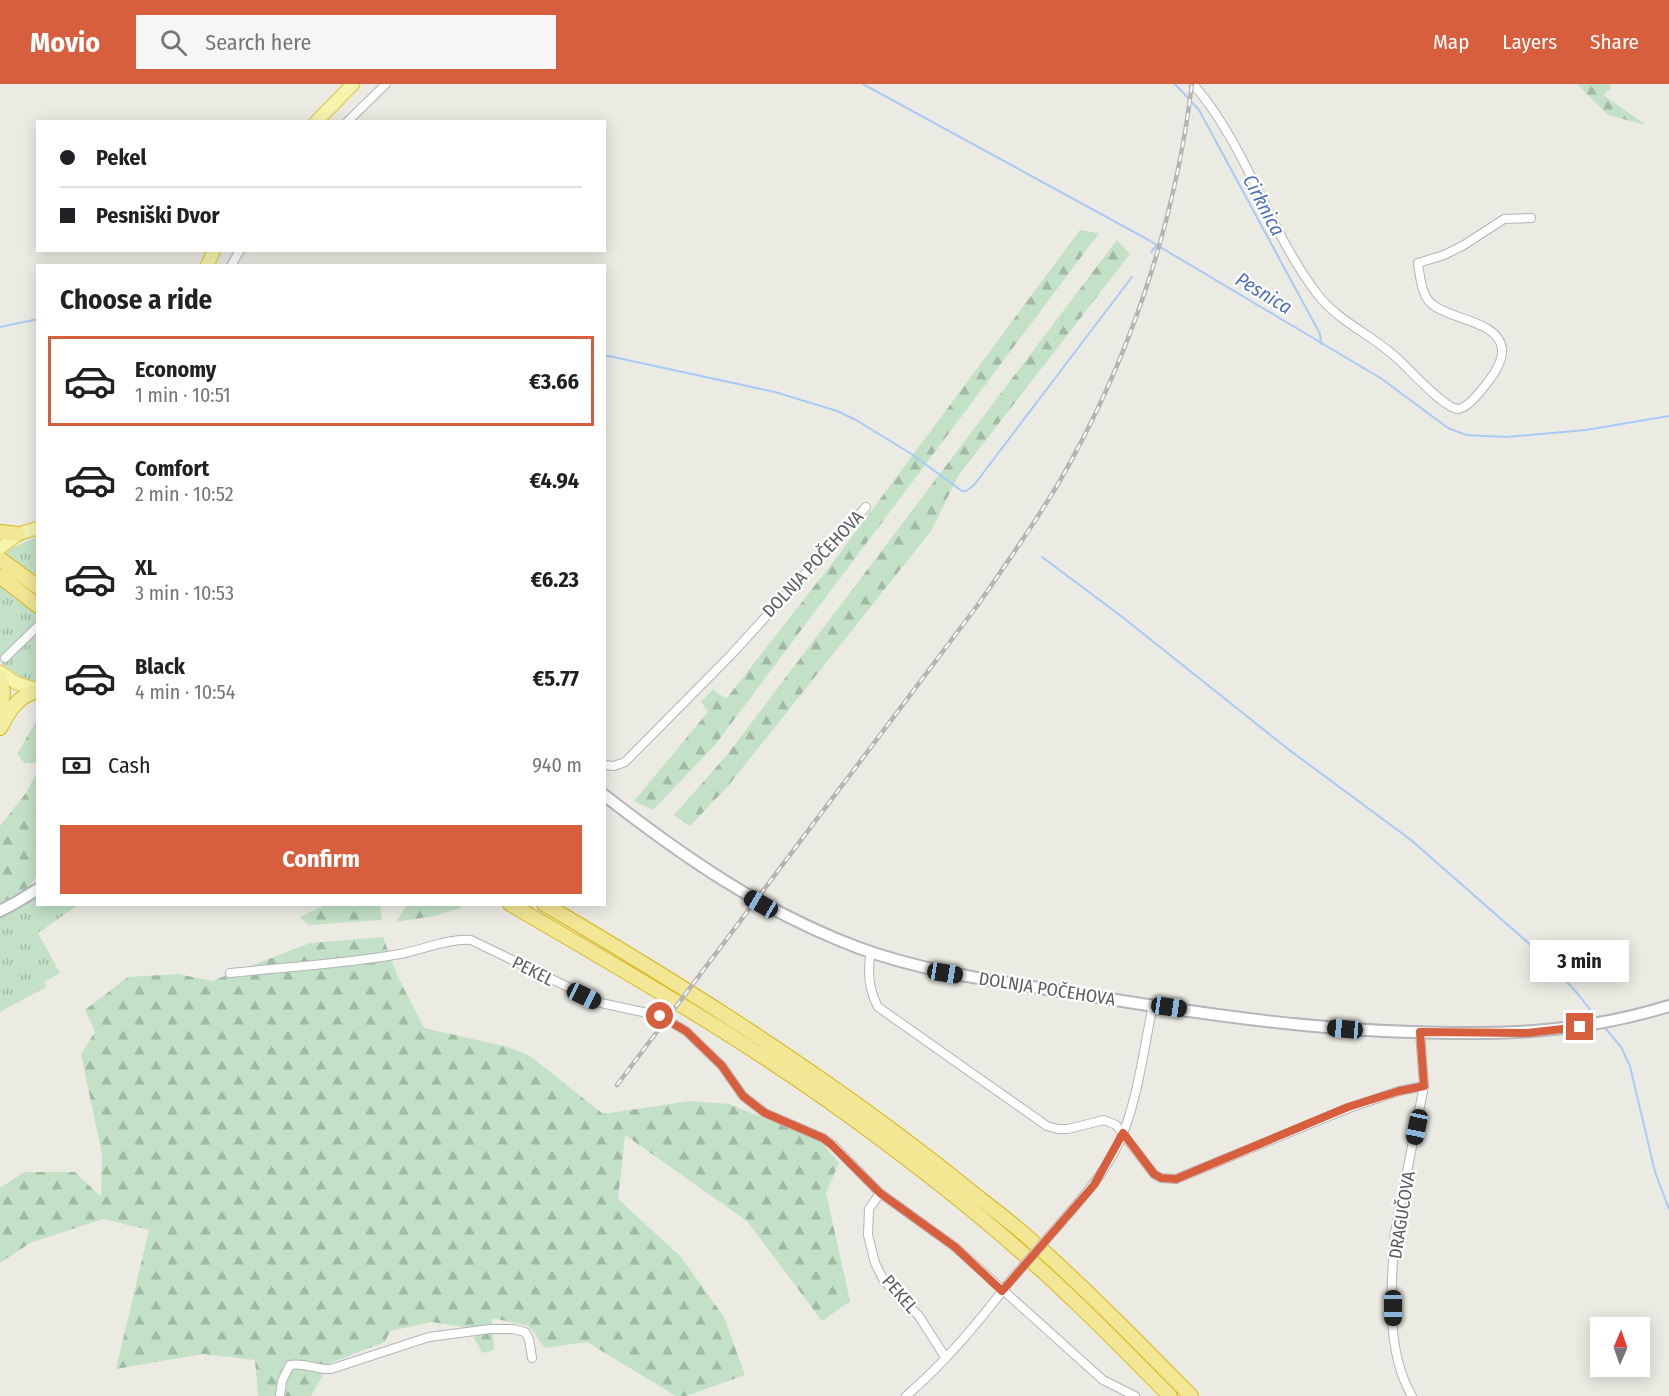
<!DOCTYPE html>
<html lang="en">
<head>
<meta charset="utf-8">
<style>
  body { margin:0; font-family:"Fira Sans Condensed",sans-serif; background:#f6f6f6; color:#202124; height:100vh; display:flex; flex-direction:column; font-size:22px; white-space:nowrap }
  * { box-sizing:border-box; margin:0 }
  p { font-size:20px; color:#757577 }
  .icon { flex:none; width:33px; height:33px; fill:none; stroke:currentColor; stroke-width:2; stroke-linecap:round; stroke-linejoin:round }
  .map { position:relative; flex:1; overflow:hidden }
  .drawer { position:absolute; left:36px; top:180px; width:570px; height:642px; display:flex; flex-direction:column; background:#fff; border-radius:0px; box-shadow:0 3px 15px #0003 }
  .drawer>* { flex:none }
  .top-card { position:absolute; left:36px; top:36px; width:570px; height:132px; border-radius:0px; box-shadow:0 3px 15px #0003; display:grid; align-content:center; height:132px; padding:0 24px; background:#fff }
  .needle { width:39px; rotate:2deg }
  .buttons { position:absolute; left:1590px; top:1233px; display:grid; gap:12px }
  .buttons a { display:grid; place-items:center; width:60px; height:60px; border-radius:0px; background:#fff; box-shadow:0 3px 15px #0003; font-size:30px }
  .end { position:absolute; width:27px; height:27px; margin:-14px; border:8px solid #d75f3e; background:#fff; box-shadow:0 0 0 3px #fff }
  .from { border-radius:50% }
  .bubble { position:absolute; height:42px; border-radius:0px; background:#fff; box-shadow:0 3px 15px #0003; font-size:20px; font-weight:700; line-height:42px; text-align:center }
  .car { position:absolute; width:18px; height:36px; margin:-18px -9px; border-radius:8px; box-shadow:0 0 4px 2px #0007; background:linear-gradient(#222 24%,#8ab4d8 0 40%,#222 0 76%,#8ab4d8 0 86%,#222 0) }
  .top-card b { display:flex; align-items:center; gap:21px; height:57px; font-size:22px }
  .top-card b+b { border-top:2px solid #e0e0e0 }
  .top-card i { width:15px; height:15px; background:#202124 }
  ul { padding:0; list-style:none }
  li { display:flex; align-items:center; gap:18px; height:90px; margin:0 12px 9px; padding:0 12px; border:3px solid transparent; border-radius:0px }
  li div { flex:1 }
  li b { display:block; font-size:22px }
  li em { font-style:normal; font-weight:700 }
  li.current { border-color:#d75f3e }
  li>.icon { width:54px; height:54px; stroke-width:1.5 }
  h2 { padding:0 24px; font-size:27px; line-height:72px }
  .pay { display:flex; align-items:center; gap:15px; height:66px; padding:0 24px; font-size:22px }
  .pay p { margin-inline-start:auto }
  .cta { display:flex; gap:12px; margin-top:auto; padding:12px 24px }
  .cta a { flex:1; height:69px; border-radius:0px; background:#d75f3e; color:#fff; font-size:24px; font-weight:700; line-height:69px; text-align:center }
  header { display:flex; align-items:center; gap:36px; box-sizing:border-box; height:84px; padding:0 30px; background:#d75f3e; color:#fff }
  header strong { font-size:28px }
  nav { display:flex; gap:33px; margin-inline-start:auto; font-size:21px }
  .search { width:420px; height:54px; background:#f6f6f6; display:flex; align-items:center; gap:15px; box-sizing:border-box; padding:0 21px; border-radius:0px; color:#757577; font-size:22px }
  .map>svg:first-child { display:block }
  .grass { fill:url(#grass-tufts) }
  .forest { fill:url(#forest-firs) }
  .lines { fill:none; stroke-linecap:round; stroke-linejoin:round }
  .stream { stroke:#a9caf6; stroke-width:2 }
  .minor-casing { stroke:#b3b4b9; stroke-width:10 }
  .secondary-casing { stroke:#b4b6bc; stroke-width:14 }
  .primary-casing { stroke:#e2d166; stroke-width:15 }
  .trunk-casing { stroke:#d8b617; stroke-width:16 }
  .motorway-casing { stroke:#d8b617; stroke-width:16 }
  .minor { stroke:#fff; stroke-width:8 }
  .secondary { stroke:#fff; stroke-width:10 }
  .primary { stroke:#f6f5ae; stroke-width:12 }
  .trunk { stroke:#f4eea1; stroke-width:14 }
  .motorway { stroke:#f2e794; stroke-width:14 }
  .rail-casing { stroke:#b3b4b4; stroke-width:4.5 }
  .rail { stroke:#fff; stroke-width:2; stroke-dasharray:7; stroke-linecap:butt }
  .minor-bridge-casing { stroke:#b3b4b9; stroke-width:10; stroke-linecap:butt }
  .minor-bridge { stroke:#fff; stroke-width:8 }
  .route { stroke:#d75f3e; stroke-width:8 }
  .labels { text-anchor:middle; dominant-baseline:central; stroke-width:4.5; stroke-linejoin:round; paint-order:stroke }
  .street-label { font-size:18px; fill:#5b5d62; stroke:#fff }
  .water-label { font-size:20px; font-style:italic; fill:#4f73b6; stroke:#fff }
</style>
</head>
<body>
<header>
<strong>Movio</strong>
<div class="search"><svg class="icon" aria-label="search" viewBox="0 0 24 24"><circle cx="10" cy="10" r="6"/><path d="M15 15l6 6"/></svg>Search here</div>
<nav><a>Map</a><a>Layers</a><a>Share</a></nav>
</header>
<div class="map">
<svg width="1669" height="1312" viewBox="0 0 1669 1312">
  <defs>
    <pattern id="grass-tufts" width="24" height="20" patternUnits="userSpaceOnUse" patternTransform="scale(1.5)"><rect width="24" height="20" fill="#c2e1c6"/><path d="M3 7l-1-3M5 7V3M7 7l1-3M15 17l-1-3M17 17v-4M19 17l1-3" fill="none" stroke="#a1baa4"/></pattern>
    <pattern id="forest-firs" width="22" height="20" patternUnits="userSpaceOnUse" patternTransform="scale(1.5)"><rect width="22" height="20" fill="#c2e1c6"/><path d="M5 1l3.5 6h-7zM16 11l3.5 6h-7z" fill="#a1baa4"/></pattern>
  </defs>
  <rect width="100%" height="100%" fill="#ecebe3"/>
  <!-- grass -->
  <g class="grass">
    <polygon points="37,453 37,539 0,574 0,475 12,464"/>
    <polygon points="37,545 37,599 18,591 2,580"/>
    <polygon points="37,811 38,820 78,821 38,849 60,889 44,898 46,903 0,928 0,833 12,828"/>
  </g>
  <!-- forest -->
  <g class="forest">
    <polygon points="1577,0 1609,0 1612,4 1603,11 1646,41 1608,31"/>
    <polygon points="1080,146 1099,149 715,661 653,726 634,717 708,628 701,618 713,605 726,615 834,477"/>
    <polygon points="1117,156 1130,170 958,392 931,447 728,702 690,742 674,731 727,671"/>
    <polygon points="37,639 37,679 25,679 17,670 34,641"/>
    <polygon points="37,688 37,792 28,804 0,819 0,742 26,709"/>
    <polygon points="380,820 382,836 308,841 300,833 325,821"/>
    <polygon points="407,821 458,821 461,824 434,832 396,838"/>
    <polygon points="383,853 397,891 424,944 508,963 530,972 603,1030 690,1017 729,1020 820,1057 839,1079 826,1109 850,1217 822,1237 747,1137 625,1051 618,1115 681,1173 724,1233 745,1291 686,1312 676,1312 587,1258 545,1264 529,1242 492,1234 494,1266 482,1269 469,1244 432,1238 390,1247 385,1258 330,1279 311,1312 258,1312 255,1276 203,1270 116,1285 149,1146 103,1135 30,1159 0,1179 0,1104 24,1088 75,1088 101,1113 102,1070 81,970 95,948 85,926 128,893 178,890 212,897 310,859"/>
  </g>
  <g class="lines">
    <!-- stream -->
    <g class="stream">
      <polyline points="863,0 1145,154 1382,295 1448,344 1466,351 1506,353 1586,346 1669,332"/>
      <polyline points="1175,0 1199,26 1320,250 1321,260"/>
      <polyline points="1151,168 1157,161"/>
      <polyline points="0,243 38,235"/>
      <polyline points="604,271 775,308 837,327 856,336 910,369 962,407 966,407 974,401 1132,193"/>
      <polyline points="1042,473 1121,532 1288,665 1411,756 1541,870 1577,909 1596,933"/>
      <polyline points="1606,945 1621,963 1630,982 1655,1088 1669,1125"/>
    </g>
    <defs>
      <g id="minor">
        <path d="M1193,0C1247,62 1268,146 1318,211C1339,238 1374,252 1399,276C1409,285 1445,325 1458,325C1466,324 1474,315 1479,309C1489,297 1503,281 1502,265C1499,237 1452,236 1433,221C1421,212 1420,192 1418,179L1444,171L1464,161L1504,135L1531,134"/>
        <polyline points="347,38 386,0"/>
        <polyline points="231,182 240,166"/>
        <polyline points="5,574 38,542"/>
        <polyline points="604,681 614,682 625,678 730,572 866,423"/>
        <path d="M871,868C867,887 869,906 878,923L1047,1042L1058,1045H1068L1104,1036L1116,1041L1154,1090L1161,1094L1176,1095L1349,1024L1399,1007L1424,1002"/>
        <path d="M230,889C286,883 344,880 400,870C422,866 449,854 471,856L601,919L661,932L686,947L722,982L743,1012L765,1029L823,1054L833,1061L880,1109L955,1163L1103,1296L1135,1312"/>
        <polyline points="880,1109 869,1125 868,1151 875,1179 884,1197 919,1232 945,1273"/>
        <path d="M1058,1142C1083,1113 1110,1084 1124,1047C1139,1007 1144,963 1153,921"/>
        <path d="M280,1312L282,1297L290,1281C304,1278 316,1286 331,1285L429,1253L490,1245H513L525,1248L529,1255L532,1274"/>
        <path d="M906,1312C945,1279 979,1238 1010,1197"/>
        <path d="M1412,1312C1385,1267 1391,1199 1395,1148L1424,1002L1420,948"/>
      </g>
      <g id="secondary">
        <path d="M604,711C685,774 763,828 859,864C933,891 1012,899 1090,912C1197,929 1305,945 1413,948C1503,951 1582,949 1669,922"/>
        <polyline points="0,827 17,818 38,805"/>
      </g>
      <g id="primary">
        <polyline points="316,38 353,0"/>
        <polyline points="207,182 214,166"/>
        <polyline points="0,464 18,450 38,444"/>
        <polyline points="0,588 16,599 38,606"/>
      </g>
      <g id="trunk">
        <polyline points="0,593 3,609 0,623"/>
        <path d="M0,644C9,627 17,612 38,607"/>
      </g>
      <g id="motorway">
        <polyline points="0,448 18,450"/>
        <polyline points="0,475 38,503"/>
        <polyline points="0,492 38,522"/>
        <path d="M510,820C637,894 765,967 882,1056C929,1091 976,1128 1020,1167C1073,1213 1121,1263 1170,1312"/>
        <path d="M544,820C687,904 828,993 958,1097C982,1117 1009,1136 1032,1157C1087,1206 1139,1259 1191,1312"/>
      </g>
    </defs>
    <!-- minor casing -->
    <use href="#minor" class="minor-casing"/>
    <!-- secondary casing -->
    <use href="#secondary" class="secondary-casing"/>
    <!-- primary casing -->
    <use href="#primary" class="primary-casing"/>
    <!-- trunk casing -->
    <use href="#trunk" class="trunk-casing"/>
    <!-- motorway casing -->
    <use href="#motorway" class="motorway-casing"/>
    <!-- minor -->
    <use href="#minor" class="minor"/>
    <!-- secondary -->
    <use href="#secondary" class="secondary"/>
    <!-- primary -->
    <use href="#primary" class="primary"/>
    <!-- trunk -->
    <use href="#trunk" class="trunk"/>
    <!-- motorway -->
    <use href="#motorway" class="motorway"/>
    <defs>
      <path id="rail" d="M617,1001L977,522C1005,482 1033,442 1058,400C1129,278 1175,140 1192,0"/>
    </defs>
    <!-- rail casing -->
    <use href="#rail" class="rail-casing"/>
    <!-- rail -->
    <use href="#rail" class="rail"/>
    <defs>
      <polyline id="minor-bridge" points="1010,1197 1058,1142"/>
    </defs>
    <!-- minor-bridge casing -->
    <use href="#minor-bridge" class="minor-bridge-casing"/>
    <!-- minor-bridge -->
    <use href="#minor-bridge" class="minor-bridge"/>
  </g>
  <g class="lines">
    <!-- route -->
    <polyline class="route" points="660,932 686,947 722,982 743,1012 765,1029 823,1054 832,1061 880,1109 955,1163 1002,1207 1094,1101 1123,1049 1154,1090 1161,1094 1176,1095 1348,1023 1399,1007 1424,1002 1420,948 1527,949 1580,943"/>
  </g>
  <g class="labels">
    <!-- street labels -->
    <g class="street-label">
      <text transform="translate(813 480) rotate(-47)">DOLNJA POČEHOVA</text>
      <text transform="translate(533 887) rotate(27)">PEKEL</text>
      <text transform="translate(1047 905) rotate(9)">DOLNJA POČEHOVA</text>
      <text transform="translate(1402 1131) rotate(-81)">DRAGUČOVA</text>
      <text transform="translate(900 1210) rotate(49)">PEKEL</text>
    </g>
    <!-- water labels -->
    <g class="water-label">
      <text transform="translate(1264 121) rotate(62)">Cirknica</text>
      <text transform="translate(1264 209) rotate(31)">Pesnica</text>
    </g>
  </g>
</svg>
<div class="buttons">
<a><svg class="needle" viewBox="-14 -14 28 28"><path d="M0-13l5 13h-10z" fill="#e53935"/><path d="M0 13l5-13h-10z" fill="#757577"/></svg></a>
</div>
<i class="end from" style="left:660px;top:932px"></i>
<i class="end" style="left:1580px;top:943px"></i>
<div class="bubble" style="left:1530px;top:856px;width:99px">3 min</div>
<i class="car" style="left:761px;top:820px;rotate:300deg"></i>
<i class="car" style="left:945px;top:889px;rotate:99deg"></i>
<i class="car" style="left:584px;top:912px;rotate:116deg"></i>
<i class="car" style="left:1169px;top:923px;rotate:98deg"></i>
<i class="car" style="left:1345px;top:945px;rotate:275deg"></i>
<i class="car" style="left:1417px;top:1043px;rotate:192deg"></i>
<i class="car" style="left:1393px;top:1224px;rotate:180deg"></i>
<div class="top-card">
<b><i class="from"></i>Pekel</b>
<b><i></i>Pesniški Dvor</b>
</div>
<section class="drawer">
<h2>Choose a ride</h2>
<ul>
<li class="current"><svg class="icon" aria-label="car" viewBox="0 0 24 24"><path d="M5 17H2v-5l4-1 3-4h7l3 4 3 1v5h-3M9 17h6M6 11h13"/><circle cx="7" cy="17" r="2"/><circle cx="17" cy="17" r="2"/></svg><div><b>Economy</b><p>1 min · 10:51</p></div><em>€3.66</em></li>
<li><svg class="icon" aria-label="car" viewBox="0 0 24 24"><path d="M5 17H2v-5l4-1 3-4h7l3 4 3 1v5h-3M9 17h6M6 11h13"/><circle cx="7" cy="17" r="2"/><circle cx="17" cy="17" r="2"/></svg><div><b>Comfort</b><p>2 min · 10:52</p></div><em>€4.94</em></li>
<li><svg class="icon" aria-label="car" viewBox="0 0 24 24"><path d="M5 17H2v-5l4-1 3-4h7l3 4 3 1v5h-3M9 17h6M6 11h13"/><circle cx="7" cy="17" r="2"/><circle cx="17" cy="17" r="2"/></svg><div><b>XL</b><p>3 min · 10:53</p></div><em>€6.23</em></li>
<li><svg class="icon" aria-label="car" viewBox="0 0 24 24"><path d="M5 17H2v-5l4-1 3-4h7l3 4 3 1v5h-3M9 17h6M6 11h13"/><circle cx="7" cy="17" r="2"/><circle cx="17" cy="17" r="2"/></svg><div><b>Black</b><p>4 min · 10:54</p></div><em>€5.77</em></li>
</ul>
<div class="pay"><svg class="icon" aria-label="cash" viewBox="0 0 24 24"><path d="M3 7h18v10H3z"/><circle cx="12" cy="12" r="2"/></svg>Cash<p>940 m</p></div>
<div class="cta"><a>Confirm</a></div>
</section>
</div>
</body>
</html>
